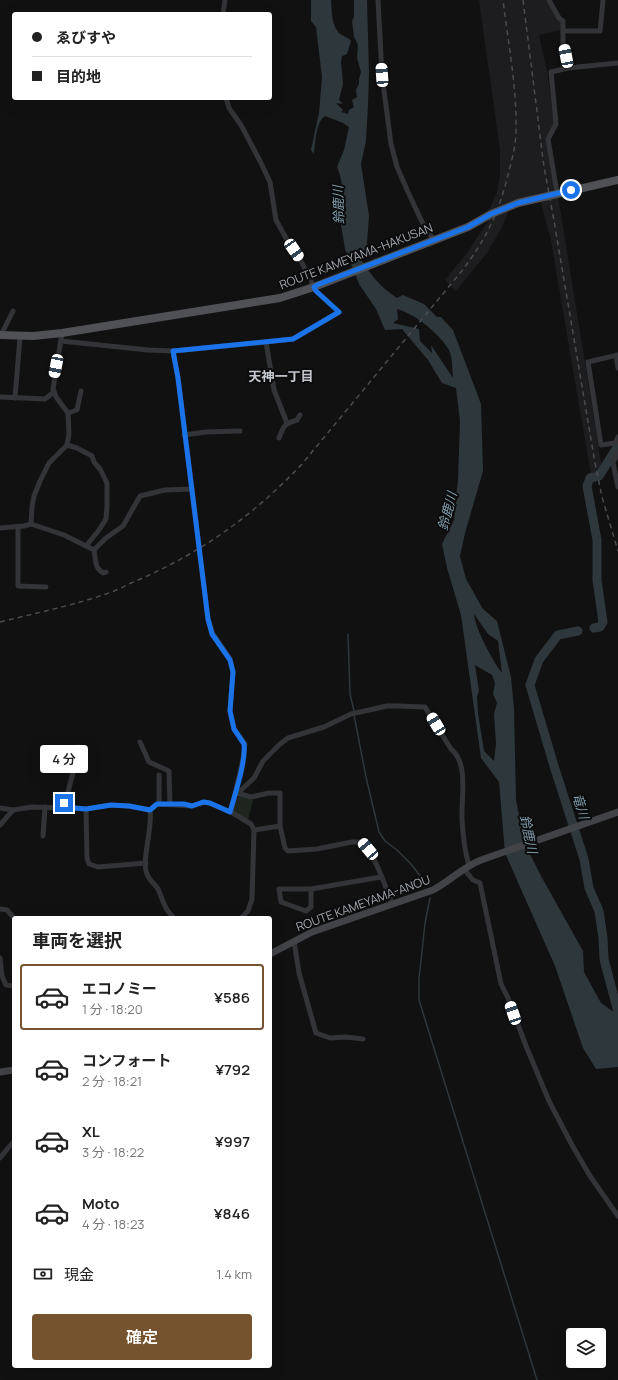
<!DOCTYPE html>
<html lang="ja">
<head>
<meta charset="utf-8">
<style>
  body { margin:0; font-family:Manrope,"Noto Sans JP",sans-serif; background:#f6f6f6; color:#222; height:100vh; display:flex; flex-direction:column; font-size:15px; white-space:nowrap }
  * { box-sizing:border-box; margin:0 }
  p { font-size:13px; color:#767676 }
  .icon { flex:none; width:22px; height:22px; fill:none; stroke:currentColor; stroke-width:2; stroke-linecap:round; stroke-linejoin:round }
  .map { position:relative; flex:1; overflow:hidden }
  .sheet { position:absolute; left:12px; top:916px; width:260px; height:452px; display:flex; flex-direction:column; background:#fff; border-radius:4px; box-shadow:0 4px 16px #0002 }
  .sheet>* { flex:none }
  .hud { position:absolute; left:12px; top:12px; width:260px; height:88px; border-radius:4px; box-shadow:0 4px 16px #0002; display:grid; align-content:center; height:88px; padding:0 20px; background:#fff }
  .controls { position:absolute; left:566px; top:1328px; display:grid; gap:8px }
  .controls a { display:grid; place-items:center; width:40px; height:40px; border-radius:4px; background:#fff; box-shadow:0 4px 16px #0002; font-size:20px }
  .end { position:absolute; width:18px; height:18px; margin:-9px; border:5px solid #1a73e8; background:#fff; box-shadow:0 0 0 2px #fff }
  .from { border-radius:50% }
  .bubble { position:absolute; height:28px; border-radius:4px; background:#fff; box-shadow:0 4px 16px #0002; font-size:13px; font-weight:600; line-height:28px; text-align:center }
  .car { position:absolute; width:12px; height:24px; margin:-12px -6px; border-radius:5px; box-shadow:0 0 3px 1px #0007; background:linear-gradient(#fff 24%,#345 0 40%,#fff 0 76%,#345 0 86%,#fff 0) }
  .hud b { display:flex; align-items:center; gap:14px; height:38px; font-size:15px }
  .hud b+b { border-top:1px solid #e0e0e0 }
  .hud i { width:10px; height:10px; background:#222 }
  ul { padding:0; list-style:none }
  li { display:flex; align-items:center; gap:12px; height:66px; margin:0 8px 6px; padding:0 12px; border:2px solid transparent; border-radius:4px }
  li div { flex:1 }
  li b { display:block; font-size:15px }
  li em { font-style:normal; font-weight:600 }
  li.on { border-color:#76532f }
  li>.icon { width:36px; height:36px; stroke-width:1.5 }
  h2 { padding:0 20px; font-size:18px; line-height:48px }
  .pay { display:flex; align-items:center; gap:10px; height:44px; padding:0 20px; font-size:15px }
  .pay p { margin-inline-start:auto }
  .primary-button { display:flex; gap:8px; margin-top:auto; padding:8px 20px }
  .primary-button a { flex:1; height:46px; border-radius:4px; background:#76532f; color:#fff; font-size:16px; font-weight:600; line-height:46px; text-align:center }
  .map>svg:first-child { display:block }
  .built { fill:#1d1d1f }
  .green { fill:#1e241e }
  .water { fill:#2e373b; fill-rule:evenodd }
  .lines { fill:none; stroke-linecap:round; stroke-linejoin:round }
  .stream { stroke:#2e373b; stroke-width:1.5 }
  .river { stroke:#2e373b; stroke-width:9 }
  .minor { stroke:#323437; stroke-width:5 }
  .secondary { stroke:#414347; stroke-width:7 }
  .primary { stroke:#4f5155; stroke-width:8 }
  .rail { stroke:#4a4c50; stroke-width:1.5; stroke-dasharray:5 4; stroke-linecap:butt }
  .route { stroke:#1a73e8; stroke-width:5 }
  .labels { text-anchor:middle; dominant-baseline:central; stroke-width:4; stroke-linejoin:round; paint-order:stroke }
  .street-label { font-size:12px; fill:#a4aab1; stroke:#0c0c0d }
  .water-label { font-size:13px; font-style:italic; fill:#7e9caa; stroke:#0c0c0d }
  .neighbourhood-label { font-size:13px; font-weight:bold; fill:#c4c8ce; stroke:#0c0c0d }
</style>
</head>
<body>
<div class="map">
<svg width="618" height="1380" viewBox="0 0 618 1380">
  <rect width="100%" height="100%" fill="#111112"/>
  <!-- built -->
  <g class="built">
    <polygon points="479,0 547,0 561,22 561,30 539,35 547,71 554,123 546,138 554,191 511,202 489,210 497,192 500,174 500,150"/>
    <polygon points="558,196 602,468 599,473 591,475 551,241 540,200"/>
    <polygon points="509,210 502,227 487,253 456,291 445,280 467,253 490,218"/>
  </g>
  <!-- green -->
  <polygon class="green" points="239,796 253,800 248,820 235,813 234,810 236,799"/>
  <!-- water -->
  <path class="water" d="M311,0H331C332,10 331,23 338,32C341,36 347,36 351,41L347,54L342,56L341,62L343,84L339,100L343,104L336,103L343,110L341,112L348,114L349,110L354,107L352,100L357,97L356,90L359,84V79L361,72L357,58L358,45L354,37L352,21L354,17V0H367L369,73L368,105L366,141L361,164L369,216L367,243L370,258L364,251L360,258C371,275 380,287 397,298L403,295L424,304L437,317H441L453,330L481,404L483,471L465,533L460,556L466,579L483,609L497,621L511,677L514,709L516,800L524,842L541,876L583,951L584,972L601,1003L618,1015V1067L596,1069L583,1048L555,966L505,853L499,782L481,758L461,615L447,568L442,544L454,520L458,479L460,421L456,388L442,383L428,360L402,329L385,330L376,309L359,284L345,249L338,207C345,196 342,178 337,167L344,150L349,127L343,123L325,116C316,121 315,144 314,154L311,150L319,113L322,77L316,27L311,21ZM397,309C415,314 439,333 449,350C453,358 452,369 453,378L431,345L432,353L420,341L419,329L393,323L398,319ZM474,614L488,634L498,641L502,673C493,661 475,629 474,614ZM475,665L492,675L495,683L493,694L497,703L494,714L496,744L494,761L484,751L478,713L477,697L479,691Z"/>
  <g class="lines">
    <!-- stream -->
    <g class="stream">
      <polyline points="348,634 350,694 354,711"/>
      <polyline points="354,715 366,777 379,832 385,841 397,850 411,864 427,885"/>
      <polyline points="430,898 425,923 419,979 419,1000 537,1380"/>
    </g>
    <!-- river -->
    <g class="river">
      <polyline points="599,476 618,446"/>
      <polyline points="594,628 600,627 603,622 597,580 597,540 587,486 590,478 595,477"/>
      <polyline points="578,631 558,635 539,660 530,685 554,766 584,859 589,888 599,911 603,938 604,959 618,1012"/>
    </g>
    <!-- minor -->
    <g class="minor">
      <polyline points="378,0 382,75 391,144 397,167 408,192 424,226 434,240"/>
      <polyline points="549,0 559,18 563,21 563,45 568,68"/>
      <polyline points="223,14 225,0"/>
      <polyline points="563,31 600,31 603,0"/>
      <polyline points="557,193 548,139 556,124 551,72 568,68 618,63"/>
      <polyline points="1,335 13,311"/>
      <polyline points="61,341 148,350 173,351 266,342 293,339 339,312 316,291 299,257 291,247 276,220 270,182 260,161 241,125 229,108 226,98"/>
      <polyline points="266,342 274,390 287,423"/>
      <polyline points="173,351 178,378 208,619 213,634 230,659 233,672 230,711 234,729 245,744 243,759 231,812"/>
      <polyline points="616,355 618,368"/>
      <polyline points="618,355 588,362 601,445 615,443 618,437"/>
      <polyline points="0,397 45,399 54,392"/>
      <polyline points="15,398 20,337"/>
      <polyline points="68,413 77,410 81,391"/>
      <polyline points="184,435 206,432 240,431"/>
      <path d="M279,438C284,425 284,424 297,420L300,415"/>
      <polyline points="67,445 77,448 92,456 94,462 100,469 107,483 107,506 106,519 99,530 86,546"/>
      <polyline points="618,452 613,463 618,487"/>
      <polyline points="31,524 32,507 34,496 40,481 49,463 67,445 69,434 68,413 56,397 53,389 62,333"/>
      <polyline points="18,527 18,586 46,587"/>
      <polyline points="0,528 24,526 31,524 64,535 94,550 106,538 123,526 140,496 165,490 192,489"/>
      <path d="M94,550C96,560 94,567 103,573L106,572"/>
      <polyline points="140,742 149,762 169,771 170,804"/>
      <polyline points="159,775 159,804"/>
      <polyline points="237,793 251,797 269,793 280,793 280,826"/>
      <path d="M238,793L254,778L263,761L280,744L288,738L324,727L351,714L387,706H397L425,707L451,749C469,763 461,799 462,819C463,835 464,850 469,865"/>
      <polyline points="64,807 75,765 78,747"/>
      <polyline points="0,808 13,810 32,807 86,809 111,805 129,806 150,810 157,804 192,806 206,802 231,812 251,824 254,830 252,899 248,911 241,918"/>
      <polyline points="86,809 87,858 89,864 98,867 146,863"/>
      <path d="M150,810C153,827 141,861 147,874C149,880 155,884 158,889C164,902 163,907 174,918"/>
      <polyline points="0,825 13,810"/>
      <path d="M254,830L280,826L285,848L288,851L317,849L352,842H362C377,859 384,883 392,904"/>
      <polyline points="43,836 45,807"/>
      <polyline points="464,869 473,880 480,883 501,984 508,998 526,1046 549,1101 572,1145 590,1176 618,1216"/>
      <polyline points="311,889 311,907 306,911 281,902 279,889 311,889 381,877"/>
      <polyline points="0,909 7,910 14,918"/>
      <polyline points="294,941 299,973 316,1033 330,1038 346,1037 363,1039"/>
      <polyline points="0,958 2,976 6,985 14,986"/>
      <polyline points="0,1158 14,1141"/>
    </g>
    <!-- secondary -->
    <g class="secondary">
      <path d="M270,954L312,932L433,890C450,881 463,867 481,860L618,812"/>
      <polyline points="0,1072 14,1070"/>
    </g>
    <!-- primary -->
    <polyline class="primary" points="0,335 33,336 62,333 280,298 314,287 468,227 491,214 518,203 618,180"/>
    <!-- rail -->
    <g class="rail">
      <polyline points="523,0 544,167 553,215 595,463 602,497 618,551"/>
      <path d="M0,622C36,613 71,606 106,594C115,591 123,587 131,583C198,555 252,517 302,464L461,272C486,239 498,215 508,175C512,160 516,145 516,130C517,88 508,42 503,0"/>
    </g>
  </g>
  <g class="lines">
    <!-- route -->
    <path class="route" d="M64,803V807L86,809L111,805L129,806L150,810L157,804H184L192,806L203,802L210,803L230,812C235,794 246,762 244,744L234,729L230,711L233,672L230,660L212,634L208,619L178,378L173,351L293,339L339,312L316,291L314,287L317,285L468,227L491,214L518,203L571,190"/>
  </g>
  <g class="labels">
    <!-- street labels -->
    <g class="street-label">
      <text transform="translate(356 256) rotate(-21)">ROUTE KAMEYAMA-HAKUSAN</text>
      <text transform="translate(363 903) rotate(-20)">ROUTE KAMEYAMA-ANOU</text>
    </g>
    <!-- water labels -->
    <g class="water-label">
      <text transform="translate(338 205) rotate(-92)">鈴鹿川</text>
      <text transform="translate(447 511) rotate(-75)">鈴鹿川</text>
      <text transform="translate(581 806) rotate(73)">竜川</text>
      <text transform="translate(529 834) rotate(78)">鈴鹿川</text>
    </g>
    <!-- neighbourhood labels -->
    <g class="neighbourhood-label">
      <text x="281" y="376">天神一丁目</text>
    </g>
  </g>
</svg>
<div class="controls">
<a><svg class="icon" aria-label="layers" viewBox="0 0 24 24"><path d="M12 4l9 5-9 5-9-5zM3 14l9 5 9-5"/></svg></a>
</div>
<i class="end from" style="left:571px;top:190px"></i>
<i class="end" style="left:64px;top:803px"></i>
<div class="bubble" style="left:40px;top:745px;width:48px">4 分</div>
<i class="car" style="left:566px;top:56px;rotate:349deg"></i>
<i class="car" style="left:382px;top:75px;rotate:356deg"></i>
<i class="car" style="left:294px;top:250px;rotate:146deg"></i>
<i class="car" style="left:56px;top:366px;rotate:191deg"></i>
<i class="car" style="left:436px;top:724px;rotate:329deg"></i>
<i class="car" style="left:368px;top:849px;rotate:320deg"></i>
<i class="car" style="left:513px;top:1013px;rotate:341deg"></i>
<div class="hud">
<b><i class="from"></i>ゑびすや</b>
<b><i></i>目的地</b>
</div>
<section class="sheet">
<h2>車両を選択</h2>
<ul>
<li class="on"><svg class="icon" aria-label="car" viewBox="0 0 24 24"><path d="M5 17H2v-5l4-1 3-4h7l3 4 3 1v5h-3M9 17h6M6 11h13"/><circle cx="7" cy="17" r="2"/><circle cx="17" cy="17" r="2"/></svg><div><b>エコノミー</b><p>1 分 · 18:20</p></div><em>¥586</em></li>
<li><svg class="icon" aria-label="car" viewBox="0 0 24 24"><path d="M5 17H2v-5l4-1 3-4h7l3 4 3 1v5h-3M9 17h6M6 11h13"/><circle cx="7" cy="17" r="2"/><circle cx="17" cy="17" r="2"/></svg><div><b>コンフォート</b><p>2 分 · 18:21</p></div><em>¥792</em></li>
<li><svg class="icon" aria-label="car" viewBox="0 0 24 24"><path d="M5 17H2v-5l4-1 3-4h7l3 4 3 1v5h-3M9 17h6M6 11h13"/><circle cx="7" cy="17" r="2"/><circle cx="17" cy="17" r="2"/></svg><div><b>XL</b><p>3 分 · 18:22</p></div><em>¥997</em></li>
<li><svg class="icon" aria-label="car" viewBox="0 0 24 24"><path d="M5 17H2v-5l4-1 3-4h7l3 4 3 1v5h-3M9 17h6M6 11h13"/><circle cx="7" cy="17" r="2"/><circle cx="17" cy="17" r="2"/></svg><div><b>Moto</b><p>4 分 · 18:23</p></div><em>¥846</em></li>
</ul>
<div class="pay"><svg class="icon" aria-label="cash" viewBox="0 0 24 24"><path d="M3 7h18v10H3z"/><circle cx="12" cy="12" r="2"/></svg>現金<p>1.4 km</p></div>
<div class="primary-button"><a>確定</a></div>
</section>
</div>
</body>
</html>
